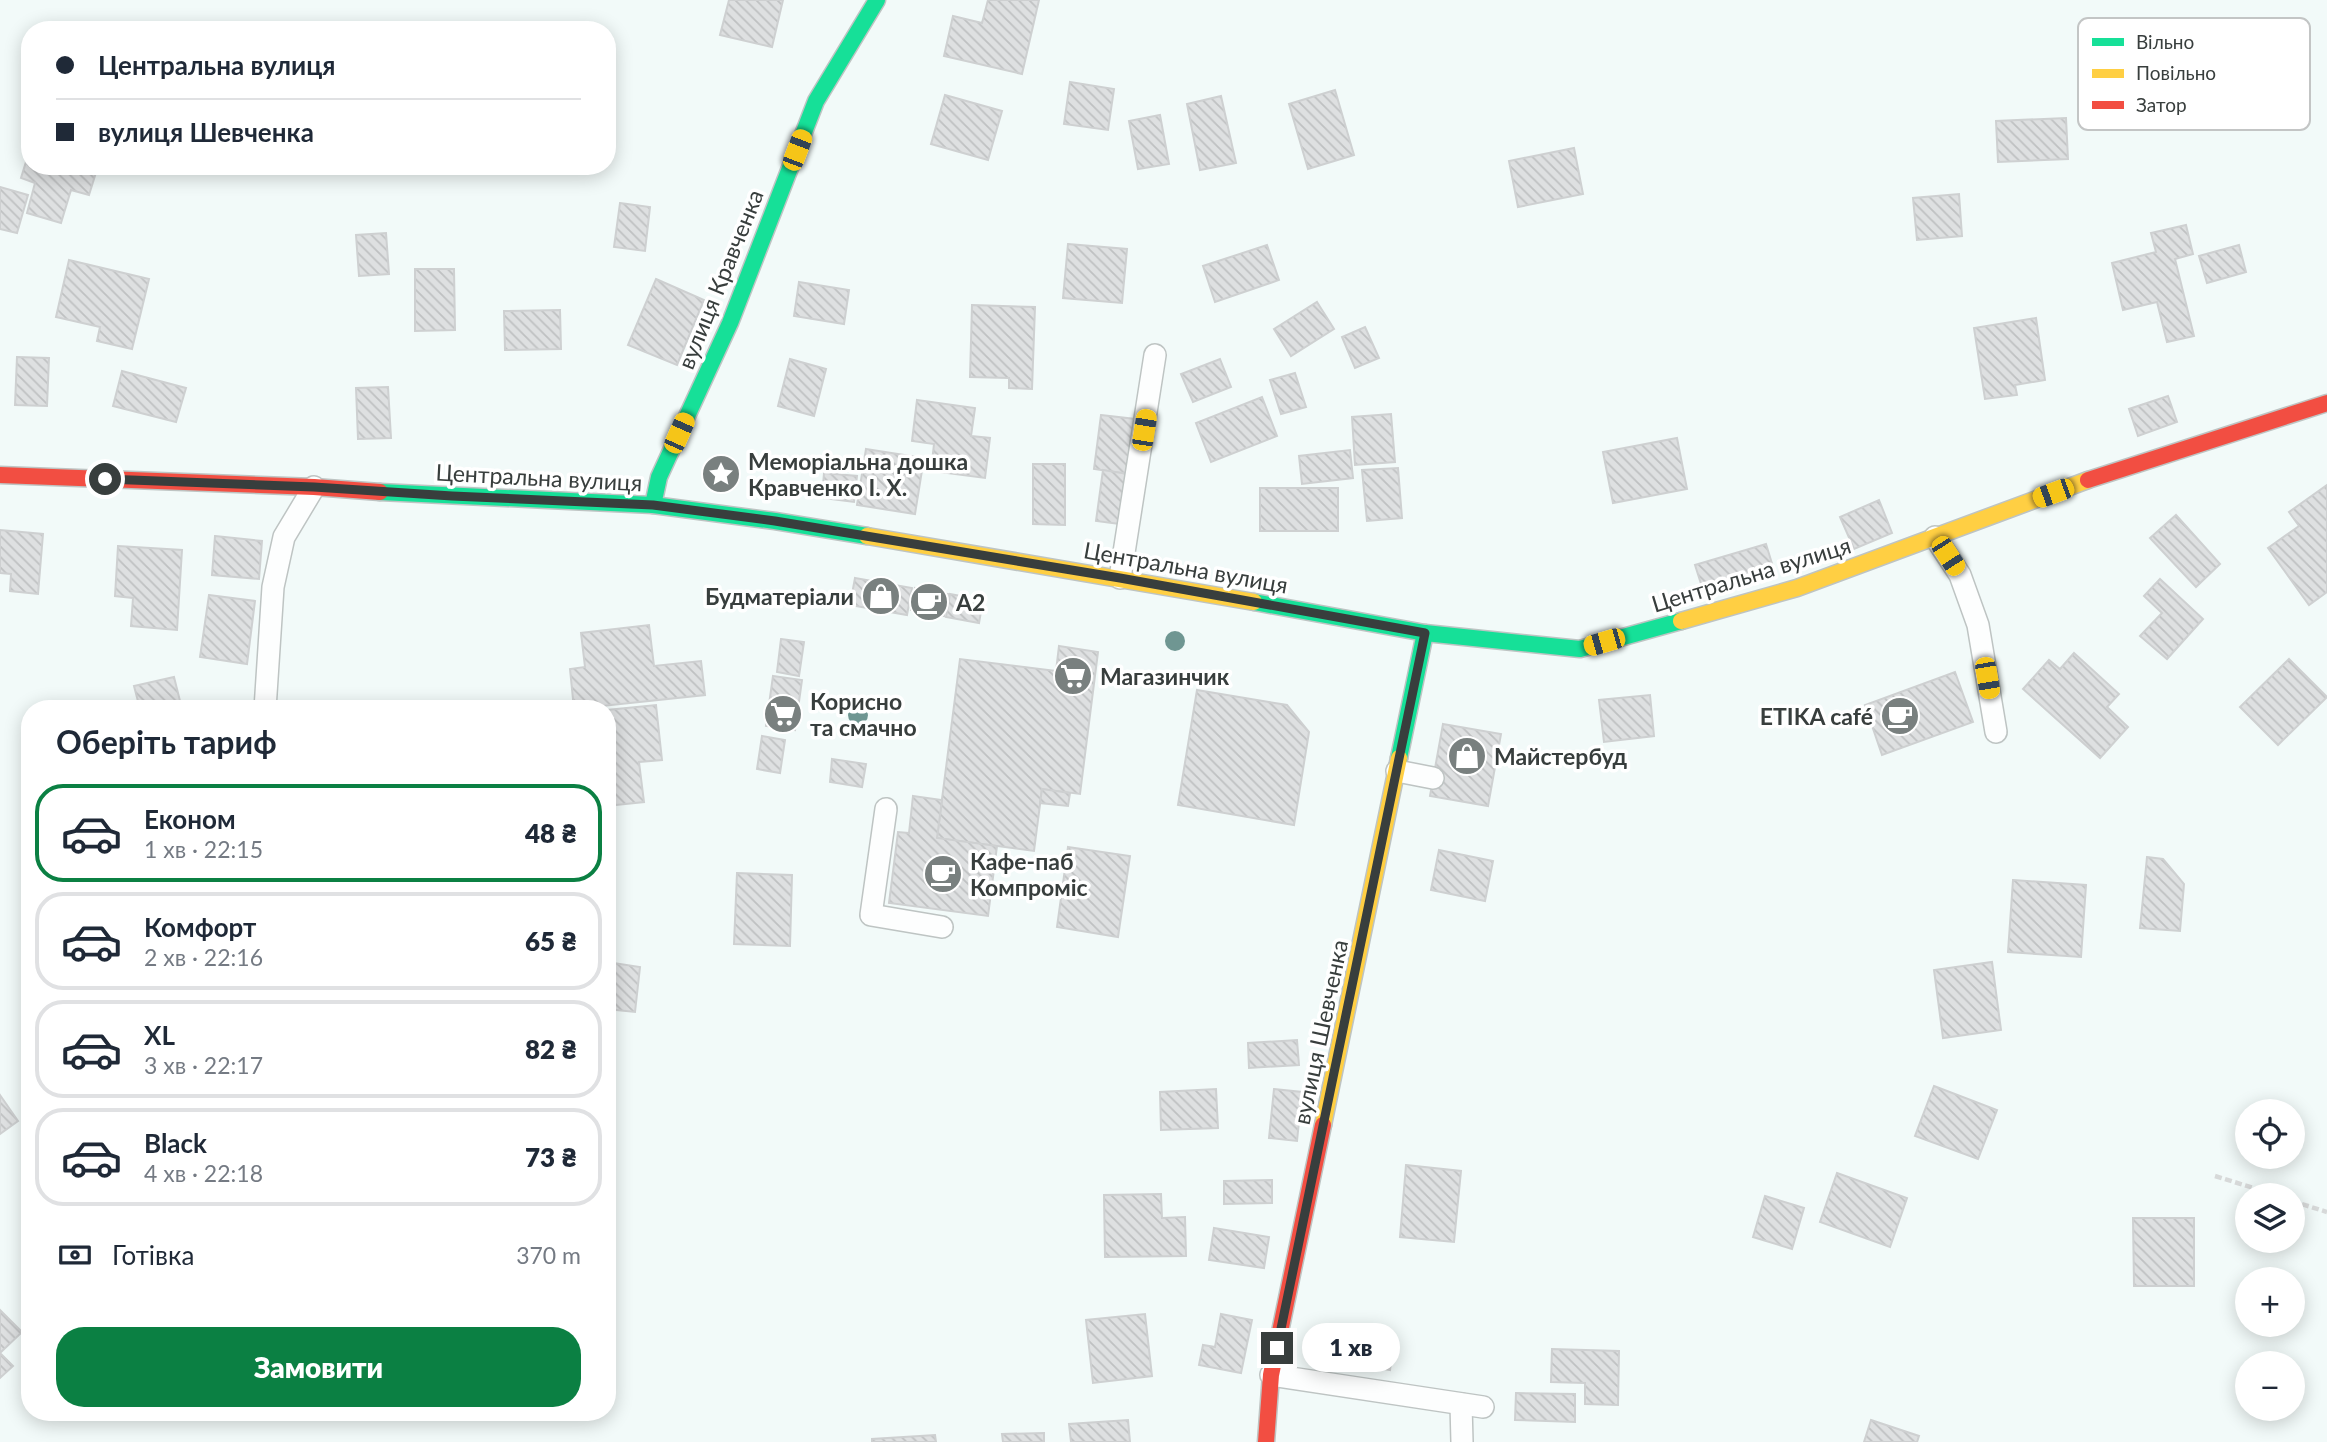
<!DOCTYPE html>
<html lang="uk">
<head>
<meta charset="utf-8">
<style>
  body { margin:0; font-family:Lato,sans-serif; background:#f2f2f3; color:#1f2937; height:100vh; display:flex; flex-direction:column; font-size:26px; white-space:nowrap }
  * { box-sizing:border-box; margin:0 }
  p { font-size:23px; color:#747a83 }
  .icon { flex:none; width:38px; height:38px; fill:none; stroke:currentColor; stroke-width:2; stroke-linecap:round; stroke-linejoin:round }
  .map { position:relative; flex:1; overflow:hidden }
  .side { position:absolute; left:21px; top:700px; width:595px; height:721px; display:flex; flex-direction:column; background:#fff; border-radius:28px; box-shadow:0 4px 18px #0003 }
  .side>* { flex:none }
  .banner { position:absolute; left:21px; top:21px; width:595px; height:154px; border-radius:28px; box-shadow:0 4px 18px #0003; display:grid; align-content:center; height:154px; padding:0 35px; background:#fff }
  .buttons { position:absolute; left:2235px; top:1099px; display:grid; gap:14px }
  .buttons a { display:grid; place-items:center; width:70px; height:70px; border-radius:50%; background:#fff; box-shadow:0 4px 18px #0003; font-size:35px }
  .end { position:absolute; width:32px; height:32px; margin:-16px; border:9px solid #383e3d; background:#fff; box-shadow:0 0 0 4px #fff }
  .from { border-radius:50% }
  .bubble { position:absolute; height:49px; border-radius:24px; background:#fff; box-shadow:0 4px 18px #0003; font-size:23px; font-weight:800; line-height:49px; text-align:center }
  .car { position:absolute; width:21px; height:42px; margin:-21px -10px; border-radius:9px; box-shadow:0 0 5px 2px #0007; background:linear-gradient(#f5c518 24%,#345 0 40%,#f5c518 0 76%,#345 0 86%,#f5c518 0) }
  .banner b { display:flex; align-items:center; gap:24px; height:66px; font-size:26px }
  .banner b+b { border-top:2px solid #e0e1e3 }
  .banner i { width:18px; height:18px; background:#1f2937 }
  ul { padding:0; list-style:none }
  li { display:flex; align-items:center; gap:21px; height:98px; margin:0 14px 10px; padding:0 21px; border:4px solid #e0e1e3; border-radius:28px }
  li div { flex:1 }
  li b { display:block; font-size:26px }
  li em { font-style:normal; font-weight:800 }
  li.selected { border-color:#0b8043 }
  li>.icon { width:63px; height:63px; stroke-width:1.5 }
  h2 { padding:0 35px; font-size:32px; line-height:84px }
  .pay { display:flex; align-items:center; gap:18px; height:77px; padding:0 35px; font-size:26px }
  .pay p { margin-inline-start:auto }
  .button { display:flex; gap:14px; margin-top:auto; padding:14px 35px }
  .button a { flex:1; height:80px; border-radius:28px; background:#0b8043; color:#fff; font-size:28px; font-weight:800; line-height:80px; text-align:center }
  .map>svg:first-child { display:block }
  .building { fill:url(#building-back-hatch); stroke:#ced0d1; stroke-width:2 }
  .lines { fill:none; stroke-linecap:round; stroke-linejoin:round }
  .lane-casing { stroke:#bec4c3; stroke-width:24 }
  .fast-casing { stroke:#bec4c3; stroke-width:19 }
  .slow-casing { stroke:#bec4c3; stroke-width:19 }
  .jam-casing { stroke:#bec4c3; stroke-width:19 }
  .path { stroke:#d7d9d9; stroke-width:4.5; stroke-dasharray:7 3.5; stroke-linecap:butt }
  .lane { stroke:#fdfefe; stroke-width:21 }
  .fast { stroke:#16e098; stroke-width:16 }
  .slow { stroke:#ffcf43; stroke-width:16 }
  .jam { stroke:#f24e42; stroke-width:16 }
  .tree { fill:#6f9692 }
  .route { stroke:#383e3d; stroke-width:9 }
  .labels { text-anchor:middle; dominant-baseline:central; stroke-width:7; stroke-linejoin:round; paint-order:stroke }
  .street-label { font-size:23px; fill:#383e3d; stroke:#fff }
  .poi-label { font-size:23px; font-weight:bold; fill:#383e3d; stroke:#fff; text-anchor:start }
  .key { fill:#fff; stroke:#c3c5c5; stroke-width:2 }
  .key-label { font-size:19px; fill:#383e3d }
</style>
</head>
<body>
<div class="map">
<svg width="2327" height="1442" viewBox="0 0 2327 1442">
  <defs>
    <pattern id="building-back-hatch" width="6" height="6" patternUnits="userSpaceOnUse" patternTransform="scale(1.75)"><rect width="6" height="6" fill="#dee0e1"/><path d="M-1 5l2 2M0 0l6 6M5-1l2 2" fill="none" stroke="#bfc1c2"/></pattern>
  </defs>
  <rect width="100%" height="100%" fill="#f2faf9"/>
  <!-- building -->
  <g class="building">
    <polygon points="729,0 783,0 772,47 720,35"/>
    <polygon points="988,0 1039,0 1022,74 944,56 953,16 982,23"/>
    <polygon points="1070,82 1114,89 1108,130 1064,124"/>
    <polygon points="1335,90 1354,155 1308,169 1289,104"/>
    <polygon points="945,95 1002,111 988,160 931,144"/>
    <polygon points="1221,96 1236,163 1200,170 1187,104"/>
    <polygon points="1160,115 1169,164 1138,169 1129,121"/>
    <polygon points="2066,118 2068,159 1998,162 1996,121"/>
    <polygon points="1574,148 1583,194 1518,207 1509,161"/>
    <polygon points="30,149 30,166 98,166 89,195 71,190 61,223 27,213 35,183 21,178"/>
    <polygon points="0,187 28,195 17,233 0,229"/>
    <polygon points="1959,194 1962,236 1917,240 1913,198"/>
    <polygon points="620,203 650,207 645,251 614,247"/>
    <polygon points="2186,225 2193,254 2175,259 2194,336 2167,342 2157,302 2123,310 2112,263 2156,252 2151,233"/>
    <polygon points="386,233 389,274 359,276 356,235"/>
    <polygon points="1068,244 1127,249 1122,303 1063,298"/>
    <polygon points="1267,245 1279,280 1215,302 1203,266"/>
    <polygon points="2239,245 2246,272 2207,283 2199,256"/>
    <polygon points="69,260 149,279 132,349 97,341 100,327 56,317"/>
    <polygon points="415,269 454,269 455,330 415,331"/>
    <polygon points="656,279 704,300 677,365 628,345"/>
    <polygon points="799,282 849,290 844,324 794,316"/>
    <polygon points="1317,302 1334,329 1291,356 1274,329"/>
    <polygon points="972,305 1035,307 1032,389 1009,388 1009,378 970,377"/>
    <polygon points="560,310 561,349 505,350 504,311"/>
    <polygon points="2036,318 2045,380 2015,385 2017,395 1985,399 1974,328"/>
    <polygon points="1365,327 1379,358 1355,368 1342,337"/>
    <polygon points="17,357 49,358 47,406 15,405"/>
    <polygon points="790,359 826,369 814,416 778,406"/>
    <polygon points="1220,359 1231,387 1193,402 1181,374"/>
    <polygon points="122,371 186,388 176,422 113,406"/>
    <polygon points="1295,373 1306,407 1281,414 1270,380"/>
    <polygon points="388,387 391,438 358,439 356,388"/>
    <polygon points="2168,396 2177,422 2138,436 2129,409"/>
    <polygon points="1262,397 1277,436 1211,462 1196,423"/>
    <polygon points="917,400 975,408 971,436 990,438 985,478 931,471 934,444 912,441"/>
    <polygon points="1391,414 1395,462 1355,465 1352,417"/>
    <polygon points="1101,415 1135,419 1128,474 1094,469"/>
    <polygon points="1677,438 1687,489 1613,503 1603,452"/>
    <polygon points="866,449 924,458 915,514 857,505"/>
    <polygon points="1350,450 1353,478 1302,484 1299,456"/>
    <polygon points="1033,464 1065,464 1065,525 1033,524"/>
    <polygon points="1398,468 1402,518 1367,521 1362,470"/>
    <polygon points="1103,470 1128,474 1128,525 1096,521"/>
    <polygon points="824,473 857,476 854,502 822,498"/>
    <polygon points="2327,485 2327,592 2309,605 2268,548 2299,526 2289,512"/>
    <rect x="1260" y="488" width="78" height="43"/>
    <polygon points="1879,500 1892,533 1854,549 1840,517"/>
    <polygon points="2176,515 2220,564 2196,587 2150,538"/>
    <polygon points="0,530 43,534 38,594 10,591 11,574 0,573"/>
    <polygon points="215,536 262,541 259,579 212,575"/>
    <polygon points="1766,544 1774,570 1703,590 1695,565"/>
    <polygon points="118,546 182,550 177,630 131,626 133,598 115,596"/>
    <polygon points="855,578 912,588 907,615 850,605"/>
    <polygon points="2160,579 2203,619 2167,659 2140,636 2162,613 2144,596"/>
    <polygon points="915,588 948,594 944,616 911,610"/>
    <polygon points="950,594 983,600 979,623 946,617"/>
    <polygon points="209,595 255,601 247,664 200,657"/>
    <polygon points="649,625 654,666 701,661 705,695 574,709 570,669 585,667 581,633"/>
    <polygon points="781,639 804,642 799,676 777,672"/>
    <polygon points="1059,646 1098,652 1080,794 1042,789 1034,851 937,838 960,659 1056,671"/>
    <polygon points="2074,653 2119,694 2107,707 2128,727 2100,758 2023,689 2049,660 2060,669"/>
    <polygon points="2289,659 2327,697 2278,745 2240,707"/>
    <polygon points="1955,672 1973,722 1882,755 1865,705"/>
    <polygon points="773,676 802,680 795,730 766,726"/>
    <polygon points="174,677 182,709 140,709 134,686"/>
    <polygon points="1197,690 1287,705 1309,732 1294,825 1178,805"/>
    <polygon points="1650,695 1654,736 1604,742 1599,700"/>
    <polygon points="656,705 662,760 639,762 644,802 607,806 607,710"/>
    <polygon points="1443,724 1501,734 1488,806 1430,796"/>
    <polygon points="762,736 785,740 780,773 757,769"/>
    <polygon points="832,759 866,764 862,787 830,782"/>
    <polygon points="1042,789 1070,793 1068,806 1040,803"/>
    <polygon points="913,796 942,800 937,838 997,846 988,916 889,903 898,832 909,833"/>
    <polygon points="1068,847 1130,856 1118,937 1057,927"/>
    <polygon points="1439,850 1493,861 1485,901 1431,890"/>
    <polygon points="2147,857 2163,859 2184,884 2180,931 2140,928"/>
    <polygon points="737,873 792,875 790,946 734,944"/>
    <polygon points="2013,880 2086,885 2081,957 2008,952"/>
    <polygon points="607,962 640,967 635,1012 607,1009"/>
    <polygon points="1992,962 2001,1030 1943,1038 1934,970"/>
    <polygon points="1297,1040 1299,1065 1249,1068 1248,1043"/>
    <polygon points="1934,1086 1997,1110 1978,1159 1915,1136"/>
    <polygon points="1216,1089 1218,1128 1161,1130 1160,1092"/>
    <polygon points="1274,1089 1302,1092 1297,1141 1269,1138"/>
    <polygon points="0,1095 18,1121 0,1134"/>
    <polygon points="1406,1165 1461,1171 1454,1242 1400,1237"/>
    <polygon points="1837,1173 1907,1198 1890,1247 1820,1222"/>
    <polygon points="1272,1180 1272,1203 1224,1204 1224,1181"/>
    <polygon points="1161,1194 1162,1218 1185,1217 1186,1256 1105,1257 1104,1195"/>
    <polygon points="1765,1196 1804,1208 1792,1249 1753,1237"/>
    <polygon points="2133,1218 2194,1218 2194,1286 2134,1286"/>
    <polygon points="1214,1228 1269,1237 1264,1268 1209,1260"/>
    <polygon points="0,1310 22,1332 0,1353 13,1366 0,1378"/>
    <polygon points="1145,1314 1152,1376 1093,1383 1086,1320"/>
    <polygon points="1221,1314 1252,1320 1241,1373 1199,1365 1203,1345 1215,1347"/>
    <polygon points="1336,1326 1395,1336 1390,1370 1330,1360"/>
    <polygon points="1552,1349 1619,1351 1618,1405 1585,1404 1585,1383 1551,1382"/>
    <polygon points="1516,1393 1575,1394 1575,1422 1515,1420"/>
    <polygon points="1128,1420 1130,1442 1071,1442 1069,1424"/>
    <polygon points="1871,1420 1919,1436 1917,1442 1864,1442"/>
    <polygon points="1044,1433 1044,1442 1003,1442 1002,1434"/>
    <polygon points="935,1435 936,1442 872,1442 872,1439"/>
  </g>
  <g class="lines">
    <defs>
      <g id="lane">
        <polyline points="1935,537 1960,575 1978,625 1996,732"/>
        <polyline points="1120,578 1155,355"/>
        <polyline points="265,709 273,587 284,537 314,487"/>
        <polyline points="1397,771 1433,778"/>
        <polyline points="886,809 871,915 942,927"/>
        <polyline points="1271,1375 1483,1407"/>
        <polyline points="1461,1404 1462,1442"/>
      </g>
      <g id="fast">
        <polyline points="380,492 653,505 775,521 867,536"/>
        <polyline points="653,505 659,477 730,323 816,101 877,0"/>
        <polyline points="1254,602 1425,633 1580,649 1681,621"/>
        <polyline points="1399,758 1425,633"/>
      </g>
      <g id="slow">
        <polyline points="867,536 1254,602"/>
        <polyline points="1681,621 1797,588 2088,480"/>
        <polyline points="1323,1125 1399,758"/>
      </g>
      <g id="jam">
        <polyline points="0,475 314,487 380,492"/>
        <polyline points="2088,480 2327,403"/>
        <polyline points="1266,1442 1271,1375 1323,1125"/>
      </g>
    </defs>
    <!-- lane casing -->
    <use href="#lane" class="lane-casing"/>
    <!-- fast casing -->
    <use href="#fast" class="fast-casing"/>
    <!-- slow casing -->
    <use href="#slow" class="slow-casing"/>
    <!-- jam casing -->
    <use href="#jam" class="jam-casing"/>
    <!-- path -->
    <g class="path">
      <polyline points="2215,1176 2276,1195"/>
      <polyline points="2292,1201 2327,1212"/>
    </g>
    <!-- lane -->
    <use href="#lane" class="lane"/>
    <!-- fast -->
    <use href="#fast" class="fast"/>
    <!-- slow -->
    <use href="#slow" class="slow"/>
    <!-- jam -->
    <use href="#jam" class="jam"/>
  </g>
  <!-- trees -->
  <g class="tree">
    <circle cx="1175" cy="641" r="10"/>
    <circle cx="858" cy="715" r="10"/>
  </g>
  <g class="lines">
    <!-- route -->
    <polyline class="route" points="105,479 314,487 452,496 653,505 775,521 1120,578 1425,633 1277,1348"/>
  </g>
  <!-- icons -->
  <defs>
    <symbol id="sight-disc" viewBox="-11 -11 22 22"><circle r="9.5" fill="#79807f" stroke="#fff"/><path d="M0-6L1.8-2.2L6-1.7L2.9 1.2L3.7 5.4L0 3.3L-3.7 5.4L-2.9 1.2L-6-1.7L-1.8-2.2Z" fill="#fff"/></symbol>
    <symbol id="shop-disc" viewBox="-11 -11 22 22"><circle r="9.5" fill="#79807f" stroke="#fff"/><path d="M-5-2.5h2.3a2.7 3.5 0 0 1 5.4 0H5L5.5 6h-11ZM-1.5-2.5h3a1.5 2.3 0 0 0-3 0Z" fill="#fff"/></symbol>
    <symbol id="cafe-disc" viewBox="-11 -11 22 22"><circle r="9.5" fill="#79807f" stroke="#fff"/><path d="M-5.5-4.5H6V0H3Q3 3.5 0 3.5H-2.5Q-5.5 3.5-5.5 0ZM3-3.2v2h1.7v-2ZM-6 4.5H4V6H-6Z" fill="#fff"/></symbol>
    <symbol id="supermarket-disc" viewBox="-11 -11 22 22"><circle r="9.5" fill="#79807f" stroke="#fff"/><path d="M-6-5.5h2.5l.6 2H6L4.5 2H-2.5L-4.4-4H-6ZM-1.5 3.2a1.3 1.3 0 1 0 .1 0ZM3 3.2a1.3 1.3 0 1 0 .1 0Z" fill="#fff"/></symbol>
  </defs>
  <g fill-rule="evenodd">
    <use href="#sight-disc" x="699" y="452" width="44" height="44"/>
    <use href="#shop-disc" x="859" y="574" width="44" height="44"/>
    <use href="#cafe-disc" x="907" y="580" width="44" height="44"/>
    <use href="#supermarket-disc" x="1051" y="654" width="44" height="44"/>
    <use href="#supermarket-disc" x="761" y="692" width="44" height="44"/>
    <use href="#cafe-disc" x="1878" y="694" width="44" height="44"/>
    <use href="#shop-disc" x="1445" y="734" width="44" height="44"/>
    <use href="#cafe-disc" x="921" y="852" width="44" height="44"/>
  </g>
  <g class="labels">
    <!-- street labels -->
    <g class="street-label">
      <text transform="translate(720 279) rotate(-68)">вулиця Кравченка</text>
      <text transform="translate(539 477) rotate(3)">Центральна вулиця</text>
      <text transform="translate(1186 567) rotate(10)">Центральна вулиця</text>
      <text transform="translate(1751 574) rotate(-17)">Центральна вулиця</text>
      <text transform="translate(1320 1032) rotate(-78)">вулиця Шевченка</text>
    </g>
    <!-- poi labels -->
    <g class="poi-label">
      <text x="748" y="461">Меморіальна дошка<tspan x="748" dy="26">Кравченко І. Х.</tspan></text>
      <text x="854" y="596" text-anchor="end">Будматеріали</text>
      <text x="956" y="602">А2</text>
      <text x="1100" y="676">Магазинчик</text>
      <text x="810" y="701">Корисно<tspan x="810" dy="26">та смачно</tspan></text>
      <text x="1873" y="716" text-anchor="end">ETIKA café</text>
      <text x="1494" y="756">Майстербуд</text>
      <text x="970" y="861">Кафе-паб<tspan x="970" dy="26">Компроміс</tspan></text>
    </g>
  </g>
  <!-- legend -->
  <rect x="2078" y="18" width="232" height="112" rx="10" class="key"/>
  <rect x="2092" y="38" width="32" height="8" fill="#16e098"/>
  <rect x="2092" y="69" width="32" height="9" fill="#ffcf43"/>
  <rect x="2092" y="101" width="32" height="8" fill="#f24e42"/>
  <g class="key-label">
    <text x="2136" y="49">Вільно</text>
    <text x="2136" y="80">Повільно</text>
    <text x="2136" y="112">Затор</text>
  </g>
</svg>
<div class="buttons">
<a><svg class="icon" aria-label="locate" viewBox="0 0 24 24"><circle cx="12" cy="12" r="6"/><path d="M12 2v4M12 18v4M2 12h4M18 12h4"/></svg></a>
<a><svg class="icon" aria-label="layers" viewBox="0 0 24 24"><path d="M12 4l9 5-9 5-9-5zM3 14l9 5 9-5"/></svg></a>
<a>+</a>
<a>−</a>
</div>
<i class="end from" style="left:105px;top:479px"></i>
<i class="end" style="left:1277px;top:1348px"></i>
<div class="bubble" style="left:1302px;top:1323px;width:98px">1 хв</div>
<i class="car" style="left:797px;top:150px;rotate:21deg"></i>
<i class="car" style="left:1144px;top:430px;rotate:9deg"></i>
<i class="car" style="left:679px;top:433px;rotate:24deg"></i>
<i class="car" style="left:2053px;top:493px;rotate:250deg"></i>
<i class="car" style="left:1948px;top:556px;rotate:147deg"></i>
<i class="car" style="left:1604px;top:642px;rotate:254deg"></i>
<i class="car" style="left:1987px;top:678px;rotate:170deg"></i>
<div class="banner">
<b><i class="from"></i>Центральна вулиця</b>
<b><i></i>вулиця Шевченка</b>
</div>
<section class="side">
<h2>Оберіть тариф</h2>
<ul>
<li class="selected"><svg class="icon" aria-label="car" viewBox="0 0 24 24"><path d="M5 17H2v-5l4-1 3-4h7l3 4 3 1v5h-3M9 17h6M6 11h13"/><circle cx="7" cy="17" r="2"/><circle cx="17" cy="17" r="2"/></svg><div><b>Економ</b><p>1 хв · 22:15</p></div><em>48 ₴</em></li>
<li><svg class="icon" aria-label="car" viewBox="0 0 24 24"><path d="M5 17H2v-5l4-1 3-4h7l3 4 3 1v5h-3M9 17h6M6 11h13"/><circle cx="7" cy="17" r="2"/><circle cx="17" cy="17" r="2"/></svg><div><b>Комфорт</b><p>2 хв · 22:16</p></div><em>65 ₴</em></li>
<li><svg class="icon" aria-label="car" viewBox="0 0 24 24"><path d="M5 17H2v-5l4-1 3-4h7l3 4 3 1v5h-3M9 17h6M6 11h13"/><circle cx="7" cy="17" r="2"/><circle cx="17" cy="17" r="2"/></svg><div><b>XL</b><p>3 хв · 22:17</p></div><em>82 ₴</em></li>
<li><svg class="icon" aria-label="car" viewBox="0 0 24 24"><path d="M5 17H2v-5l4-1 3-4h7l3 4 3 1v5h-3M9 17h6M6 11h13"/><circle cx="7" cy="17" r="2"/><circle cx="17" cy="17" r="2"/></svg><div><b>Black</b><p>4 хв · 22:18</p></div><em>73 ₴</em></li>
</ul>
<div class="pay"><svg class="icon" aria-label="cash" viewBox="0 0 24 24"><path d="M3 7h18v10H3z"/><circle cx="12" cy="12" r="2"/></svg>Готівка<p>370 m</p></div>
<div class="button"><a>Замовити</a></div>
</section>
</div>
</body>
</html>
